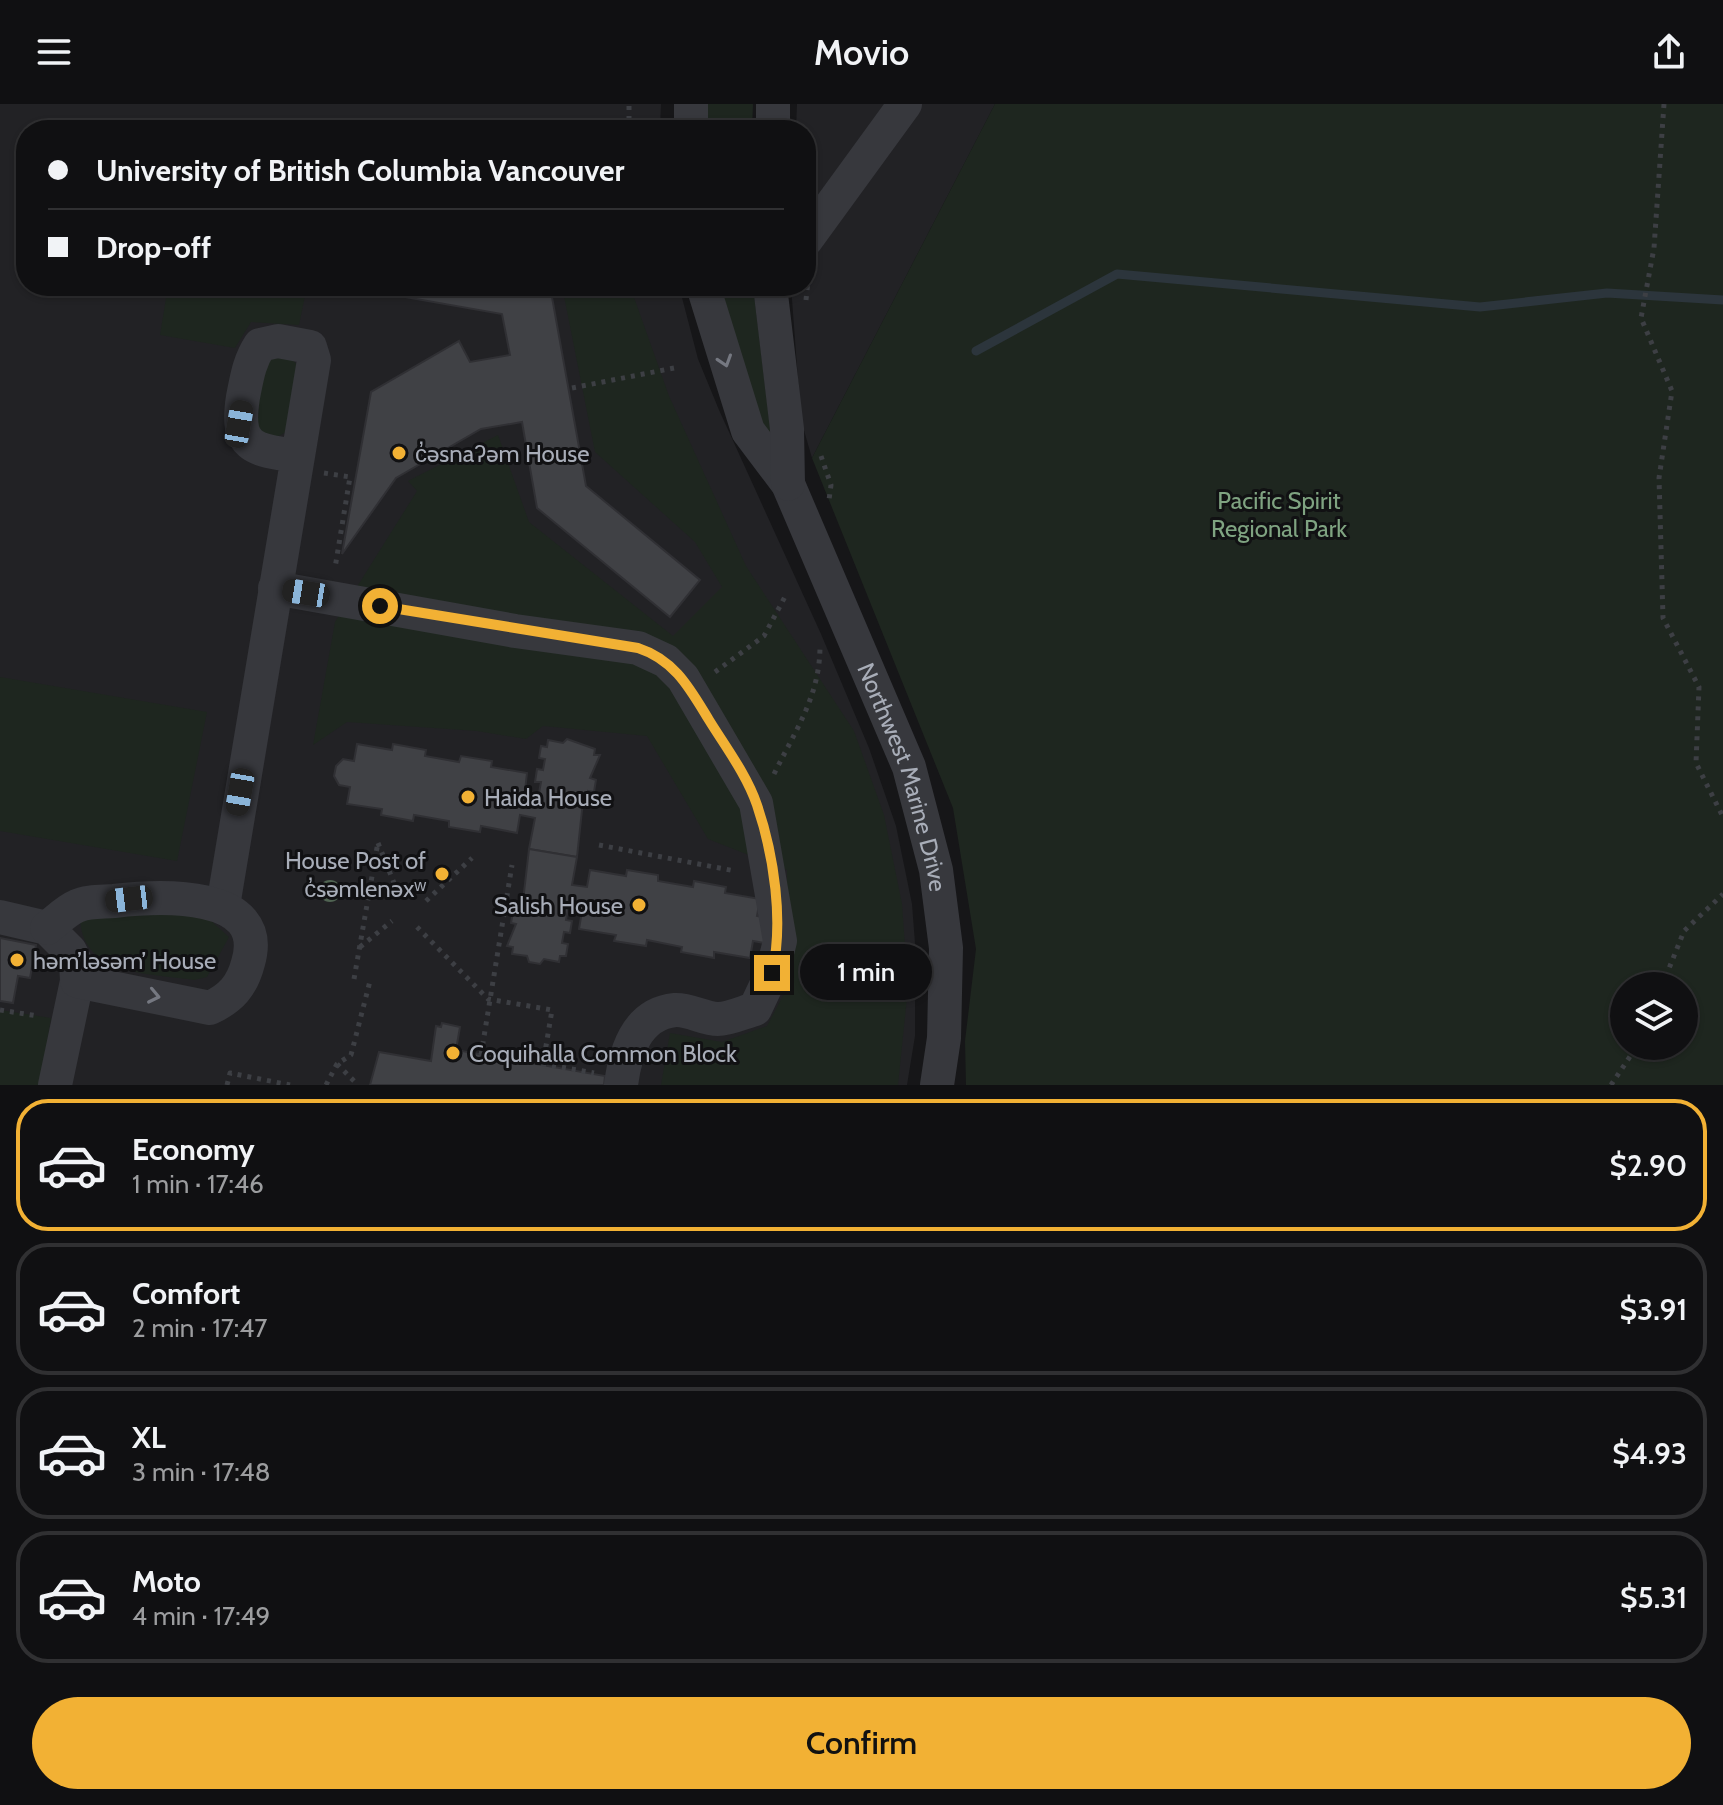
<!DOCTYPE html>
<html lang="en">
<head>
<meta charset="utf-8">
<style>
  body { margin:0; font-family:Cabin,sans-serif; background:#1e1e20; color:#f1f3f6; height:100vh; display:flex; flex-direction:column; font-size:30px; white-space:nowrap }
  * { box-sizing:border-box; margin:0 }
  p { font-size:26px; color:#9c9d9f }
  .icon { flex:none; width:44px; height:44px; fill:none; stroke:currentColor; stroke-width:2; stroke-linecap:round; stroke-linejoin:round }
  .map { position:relative; height:981px; overflow:hidden }
  .side { display:flex; flex-direction:column; background:#101012; flex:1 }
  .side>* { flex:none }
  .guide { position:absolute; left:16px; top:16px; width:800px; height:176px; border-radius:32px; box-shadow:0 2px 6px #0004,0 0 0 2px #303032; display:grid; align-content:center; height:176px; padding:0 32px; background:#101012 }
  .buttons { position:absolute; left:1610px; top:868px; display:grid; gap:16px }
  .buttons a { display:grid; place-items:center; width:88px; height:88px; border-radius:50%; background:#101012; box-shadow:0 2px 6px #0004,0 0 0 2px #303032; font-size:40px }
  .end { position:absolute; width:36px; height:36px; margin:-18px; border:10px solid #f2b134; background:#111; box-shadow:0 0 0 4px #111 }
  .from { border-radius:50% }
  .bubble { position:absolute; height:56px; border-radius:28px; background:#101012; box-shadow:0 2px 6px #0004,0 0 0 2px #303032; font-size:26px; font-weight:600; line-height:56px; text-align:center }
  .car { position:absolute; width:24px; height:48px; margin:-24px -12px; border-radius:10px; box-shadow:0 0 6px 2px #0007; background:linear-gradient(#222 24%,#8ab4d8 0 40%,#222 0 76%,#8ab4d8 0 86%,#222 0) }
  .guide b { display:flex; align-items:center; gap:28px; height:76px; font-size:30px }
  .guide b+b { border-top:2px solid #303032 }
  .guide i { width:20px; height:20px; background:#f1f3f6 }
  ul { padding:14px 0 0; list-style:none }
  li { display:flex; align-items:center; gap:24px; height:132px; margin:0 16px 12px; padding:0 16px; border:4px solid #303032; border-radius:32px }
  li div { flex:1 }
  li b { display:block; font-size:30px }
  li em { font-style:normal; font-weight:600 }
  li.current { border-color:#f2b134 }
  li>.icon { width:72px; height:72px; stroke-width:1.5 }
  .button { display:flex; gap:16px; margin-top:auto; padding:16px 32px }
  .button a { flex:1; height:92px; border-radius:48px; background:#f2b134; color:#111; font-size:32px; font-weight:600; line-height:92px; text-align:center }
  header { display:flex; justify-content:space-between; align-items:center; height:104px; padding:0 32px; background:#101012; font-size:36px; font-weight:600 }
  .map>svg:first-child { display:block }
  .built { fill:#222225 }
  .green { fill:#1e261f; fill-rule:evenodd }
  .lines { fill:none; stroke-linecap:round; stroke-linejoin:round }
  .stream { stroke:#2c353c; stroke-width:9 }
  .building { fill:#404145; stroke:#303034; stroke-width:2 }
  .path { stroke:#3d3f44; stroke-width:5; stroke-dasharray:4 6; stroke-linecap:butt }
  .minor { stroke:#37383d; stroke-width:34 }
  .tree { fill:#506452 }
  .oneway { stroke:#757881 }
  .route { stroke:#f2b134; stroke-width:10 }
  .poi-dot { fill:#f2b134; stroke:#111113; stroke-width:3 }
  .labels { text-anchor:middle; dominant-baseline:central; stroke-width:6; stroke-linejoin:round; paint-order:stroke }
  .poi-label { font-size:24px; fill:#a8adb8; stroke:#111113; text-anchor:start }
  .park-label { font-size:24px; fill:#7fa381; stroke:#111113 }
  .street-label { font-size:24px; fill:#a8adb8; stroke:#111113 }
</style>
</head>
<body>
<header><svg class="icon" aria-label="menu" viewBox="0 0 24 24"><path d="M4 6h16M4 12h16M4 18h16"/></svg>Movio<svg class="icon" aria-label="share" viewBox="0 0 24 24"><path d="M12 15V3M7 8l5-5 5 5M5 13v7h14v-7"/></svg></header>
<div class="map">
<svg width="1723" height="981" viewBox="0 0 1723 981">
  <rect width="100%" height="100%" fill="#161618"/>
  <!-- built -->
  <g class="built">
    <polygon points="0,0 661,0 660,26 26,26 26,182 679,182 698,255 719,306 821,530 869,644 896,722 912,800 915,839 915,932 907,981 0,981"/>
    <polygon points="797,0 995,0 812,354 801,316 791,182 806,182 806,26 796,26"/>
  </g>
  <!-- green -->
  <g class="green">
    <polygon points="707,0 753,0 752,26 706,26"/>
    <path d="M995,0H1723V981H966L965,937L976,845L953,704L812,354ZM1624,882H1684V942H1624Z"/>
    <polygon points="168,182 307,182 299,221 251,218 235,244 160,231"/>
    <polygon points="562,182 630,182 669,292 746,462 854,627 884,711 902,800 908,884 898,981 661,981 670,929 722,938 767,922 787,884 787,766 708,735 647,632 543,622 526,635 477,627 347,618 313,641 335,518 417,387 408,377 498,331 529,418 673,532 722,483 695,438 595,348"/>
    <polygon points="720,182 753,182 772,338 749,291"/>
    <polygon points="290,252 297,261 288,327 275,334 257,333 261,257"/>
    <polygon points="0,573 207,608 177,757 0,727"/>
    <path d="M200,807L229,833L207,873L194,876C149,869 81,872 80,813Z"/>
    <polygon points="0,906 51,914 40,981 0,981"/>
  </g>
  <g class="lines">
    <!-- stream -->
    <polyline class="stream" points="976,247 1117,170 1480,203 1607,189 1723,196"/>
  </g>
  <!-- building -->
  <g class="building">
    <polygon points="366,182 550,182 586,382 700,476 670,513 537,404 522,318 481,325 396,374 342,450 371,288 459,237 470,258 510,251 502,210 365,186"/>
    <polygon points="567,635 595,645 594,651 600,651 590,674 596,676 594,688 588,687 586,698 583,697 577,753 529,745 535,714 520,711 517,729 481,722 480,728 449,723 449,717 414,711 413,717 381,711 382,705 347,700 350,683 339,681 334,672 336,662 343,655 354,657 357,640 392,646 393,640 426,646 425,652 459,658 461,652 492,657 491,663 527,669 525,687 539,689 541,678 535,678 537,665 543,666 545,655 539,654 541,642 547,643 548,636 563,639"/>
    <polygon points="529,745 577,753 572,781 587,783 590,766 626,772 627,766 658,771 658,777 693,783 694,777 726,783 725,789 760,795 757,812 768,814 764,839 753,837 750,854 714,848 714,854 681,848 682,843 647,836 646,842 614,837 616,831 579,825 582,807 568,805 566,816 572,817 570,829 564,828 562,839 568,840 566,852 560,852 559,858 544,855 540,860 529,858 527,852 512,850 513,843 507,842 516,820 511,819 513,807 519,808 521,797 523,797"/>
    <polygon points="0,834 36,841 30,874 18,872 13,899 0,897"/>
    <polygon points="442,919 460,923 456,946 605,972 604,981 370,981 379,948 431,957 436,922 441,923"/>
  </g>
  <g class="lines">
    <!-- path -->
    <g class="path">
      <polyline points="1664,0 1654,144 1641,214 1672,287 1659,374 1663,514 1699,583 1696,659 1723,713"/>
      <polyline points="629,26 629,0"/>
      <polyline points="806,196 809,167"/>
      <polyline points="572,284 674,264"/>
      <polyline points="821,352 831,381 829,396"/>
      <polyline points="324,369 350,373 335,464"/>
      <polyline points="715,568 764,532 787,489"/>
      <path d="M774,670C795,627 820,592 820,542"/>
      <polyline points="378,739 398,789"/>
      <polyline points="599,741 735,767"/>
      <polyline points="426,797 472,754"/>
      <polyline points="417,823 488,895 552,906 543,960 594,969"/>
      <polyline points="360,843 392,817"/>
      <polyline points="354,875 378,738"/>
      <polyline points="1662,882 1684,827 1723,790"/>
      <polyline points="0,906 38,912"/>
      <polyline points="481,951 512,761"/>
      <polyline points="337,960 357,980"/>
      <polyline points="227,981 230,969 290,981"/>
      <polyline points="326,981 337,960 351,951 370,877"/>
      <polyline points="1611,981 1637,942"/>
    </g>
    <!-- minor -->
    <g class="minor">
      <polyline points="691,26 691,0"/>
      <polyline points="773,26 773,0"/>
      <polyline points="806,136 905,0"/>
      <path id="s1" d="M703,182L748,327L788,380L909,663L936,766L946,844L944,934L937,981"/>
      <polyline points="770,182 787,325 788,380"/>
      <path d="M275,484L515,527L638,544L666,557L683,574L756,699L780,837L772,869L755,905C744,908 729,915 718,915C704,915 689,905 675,906C636,910 625,949 621,981"/>
      <path d="M223,802L314,256L310,243L278,237L260,241C249,258 247,273 243,293C235,344 253,346 298,352"/>
      <polyline points="0,813 47,824 70,847 76,859 77,877 55,981"/>
      <path d="M47,824C56,817 67,806 77,802C87,797 103,798 114,797C157,792 270,785 248,859C242,882 231,894 210,904L77,877"/>
    </g>
  </g>
  <!-- trees -->
  <circle class="tree" cx="330" cy="787" r="11"/>
  <!-- one-way arrows -->
  <defs><path id="oneway-chevron" d="M-2-3.5L2.5 0L-2 3.5" fill="none" stroke-width="1.6" stroke-linecap="round" stroke-linejoin="round" transform="scale(2)"/></defs>
  <g class="oneway">
    <use href="#oneway-chevron" transform="translate(725 257) rotate(72)"/>
    <use href="#oneway-chevron" transform="translate(154 892) rotate(12)"/>
  </g>
  <g class="lines">
    <!-- route -->
    <path class="route" d="M380,502L638,544C675,556 690,585 709,616C725,642 747,671 757,701C774,751 784,818 772,869"/>
  </g>
  <!-- markers -->
  <g class="poi-dot">
    <circle cx="399" cy="349" r="8"/>
    <circle cx="468" cy="693" r="8"/>
    <circle cx="442" cy="770" r="8"/>
    <circle cx="639" cy="801" r="8"/>
    <circle cx="17" cy="856" r="8"/>
    <circle cx="453" cy="949" r="8"/>
  </g>
  <g class="labels">
    <!-- poi labels -->
    <g class="poi-label">
      <text x="415" y="349">c̓əsnaʔəm House</text>
      <text x="484" y="693">Haida House</text>
      <text x="426" y="756" text-anchor="end">House Post of<tspan x="426" dy="28">c̓səmlenəxʷ</tspan></text>
      <text x="623" y="801" text-anchor="end">Salish House</text>
      <text x="33" y="856">həm’ləsəm’ House</text>
      <text x="469" y="949">Coquihalla Common Block</text>
    </g>
    <!-- park labels -->
    <g class="park-label">
      <text x="1279" y="396">Pacific Spirit<tspan x="1279" dy="28">Regional Park</tspan></text>
    </g>
    <!-- street labels -->
    <g class="street-label">
      <text stroke="none"><textPath href="#s1" startOffset="534">Northwest Marine Drive</textPath></text>
    </g>
  </g>
</svg>
<div class="buttons">
<a><svg class="icon" aria-label="layers" viewBox="0 0 24 24"><path d="M12 4l9 5-9 5-9-5zM3 14l9 5 9-5"/></svg></a>
</div>
<i class="end from" style="left:380px;top:502px"></i>
<i class="end" style="left:772px;top:869px"></i>
<div class="bubble" style="left:800px;top:840px;width:132px">1 min</div>
<i class="car" style="left:239px;top:320px;rotate:10deg"></i>
<i class="car" style="left:306px;top:489px;rotate:279deg"></i>
<i class="car" style="left:240px;top:688px;rotate:190deg"></i>
<i class="car" style="left:129px;top:795px;rotate:263deg"></i>
<div class="guide">
<b><i class="from"></i>University of British Columbia Vancouver</b>
<b><i></i>Drop-off</b>
</div>
</div>
<section class="side">
<ul>
<li class="current"><svg class="icon" aria-label="car" viewBox="0 0 24 24"><path d="M5 17H2v-5l4-1 3-4h7l3 4 3 1v5h-3M9 17h6M6 11h13"/><circle cx="7" cy="17" r="2"/><circle cx="17" cy="17" r="2"/></svg><div><b>Economy</b><p>1 min · 17:46</p></div><em>$2.90</em></li>
<li><svg class="icon" aria-label="car" viewBox="0 0 24 24"><path d="M5 17H2v-5l4-1 3-4h7l3 4 3 1v5h-3M9 17h6M6 11h13"/><circle cx="7" cy="17" r="2"/><circle cx="17" cy="17" r="2"/></svg><div><b>Comfort</b><p>2 min · 17:47</p></div><em>$3.91</em></li>
<li><svg class="icon" aria-label="car" viewBox="0 0 24 24"><path d="M5 17H2v-5l4-1 3-4h7l3 4 3 1v5h-3M9 17h6M6 11h13"/><circle cx="7" cy="17" r="2"/><circle cx="17" cy="17" r="2"/></svg><div><b>XL</b><p>3 min · 17:48</p></div><em>$4.93</em></li>
<li><svg class="icon" aria-label="car" viewBox="0 0 24 24"><path d="M5 17H2v-5l4-1 3-4h7l3 4 3 1v5h-3M9 17h6M6 11h13"/><circle cx="7" cy="17" r="2"/><circle cx="17" cy="17" r="2"/></svg><div><b>Moto</b><p>4 min · 17:49</p></div><em>$5.31</em></li>
</ul>
<div class="button"><a>Confirm</a></div>
</section>
</body>
</html>
